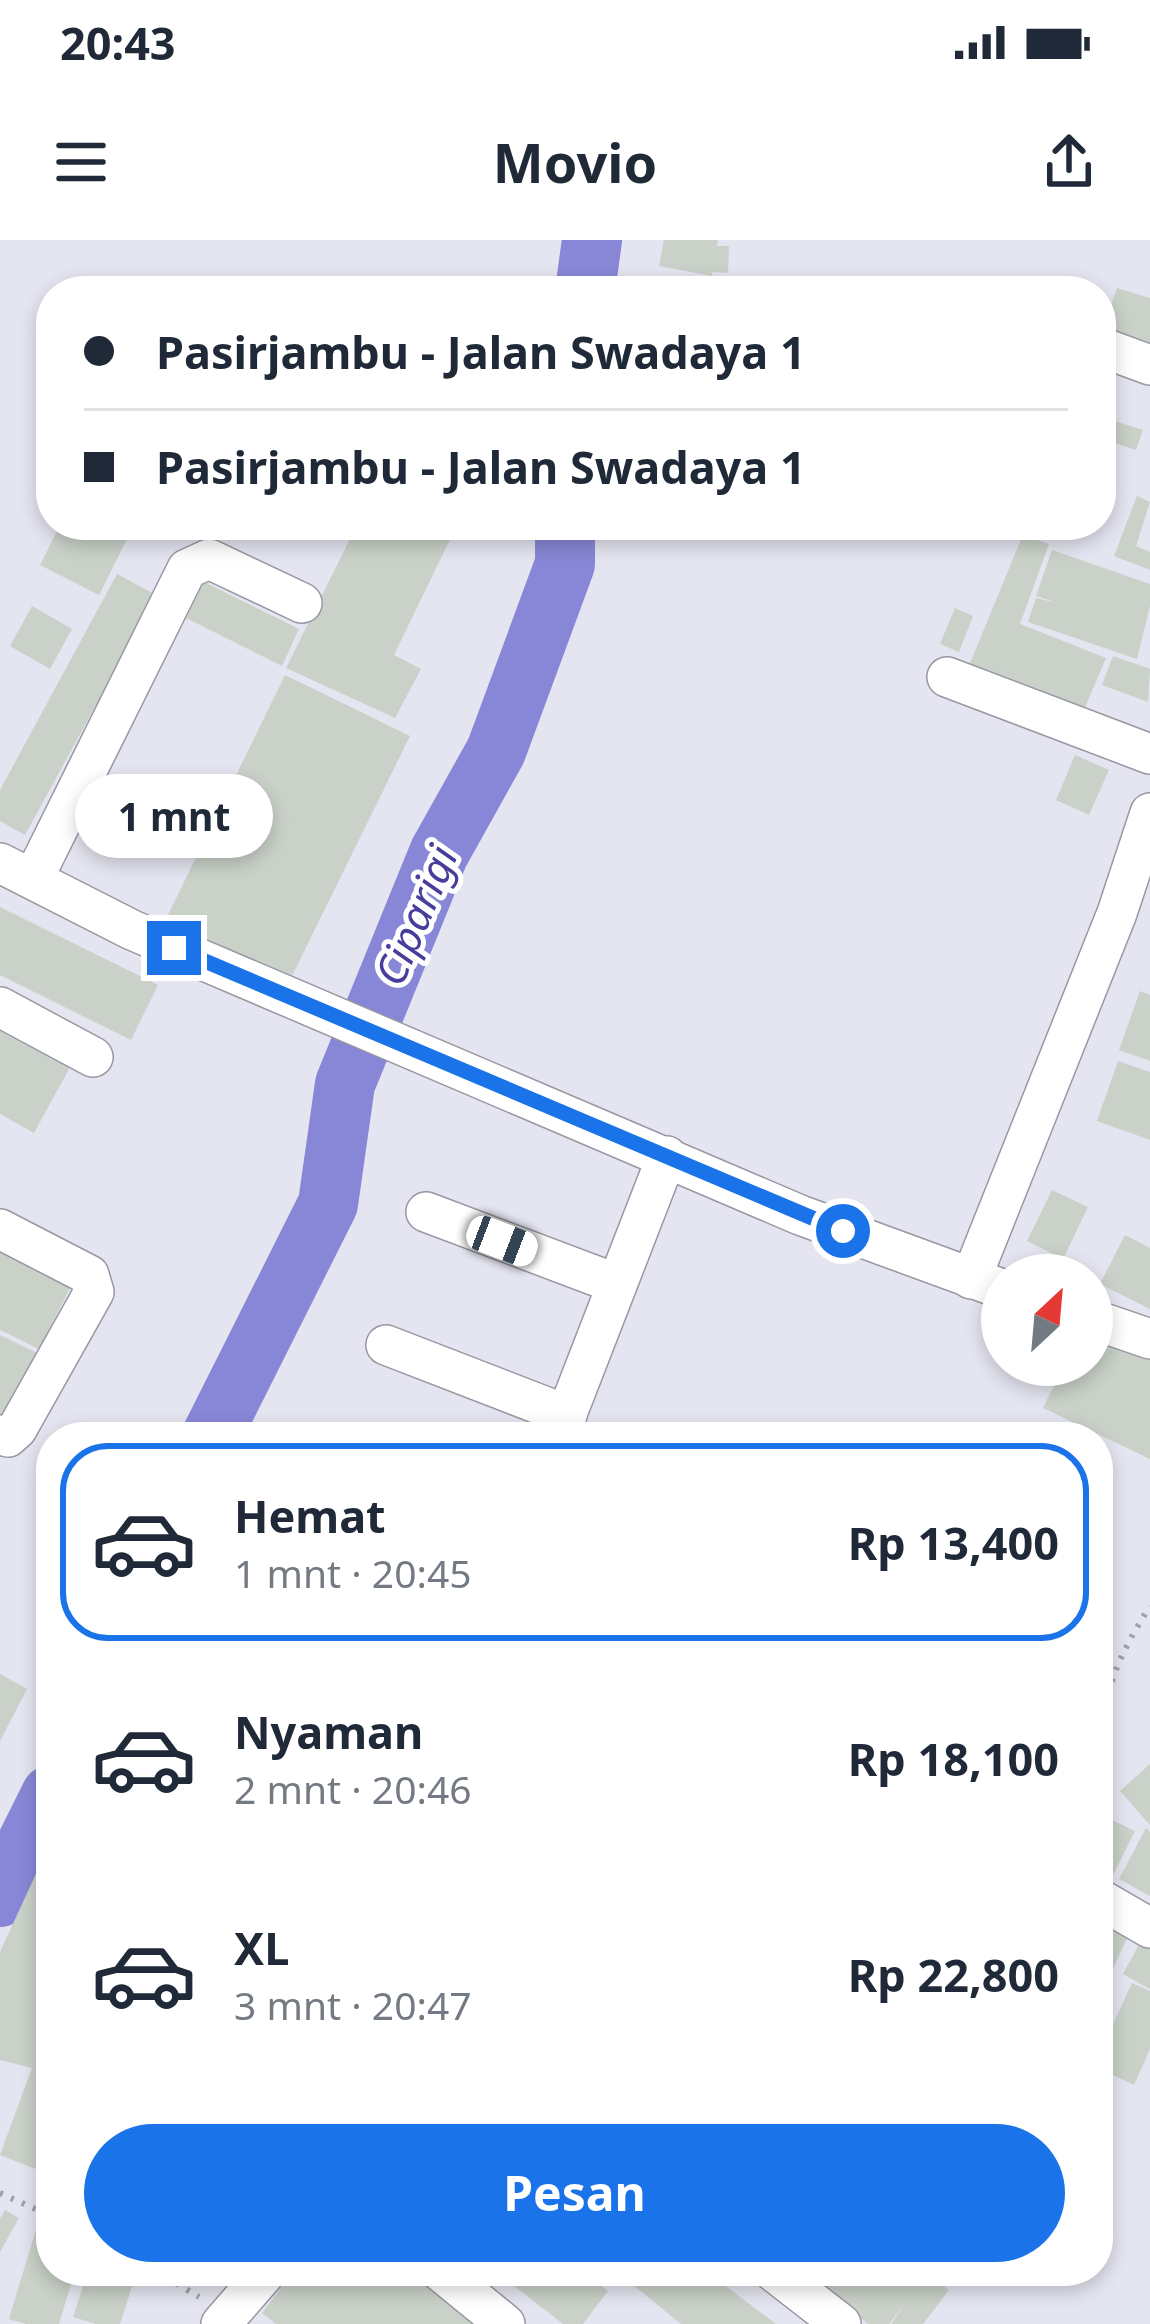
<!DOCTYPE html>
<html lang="id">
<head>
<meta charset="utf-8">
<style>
  body { margin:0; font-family:"Noto Sans",sans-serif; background:#f6f6f7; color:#1f2937; height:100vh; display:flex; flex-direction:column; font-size:45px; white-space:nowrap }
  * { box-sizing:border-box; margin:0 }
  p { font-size:39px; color:#747a83 }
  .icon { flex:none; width:66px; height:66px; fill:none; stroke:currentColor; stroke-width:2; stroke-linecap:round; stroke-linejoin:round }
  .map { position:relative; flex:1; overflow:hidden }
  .drawer { position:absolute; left:36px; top:1182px; width:1077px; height:864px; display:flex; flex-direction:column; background:#fff; border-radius:48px; box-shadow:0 6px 18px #0003 }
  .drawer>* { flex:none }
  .guide { position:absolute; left:36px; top:36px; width:1080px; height:264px; border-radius:48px; box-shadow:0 6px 18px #0003; display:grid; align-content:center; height:264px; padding:0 48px; background:#fff }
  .needle { width:78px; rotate:26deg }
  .tools { position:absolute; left:981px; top:1014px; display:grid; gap:24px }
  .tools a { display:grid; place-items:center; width:132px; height:132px; border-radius:50%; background:#fff; box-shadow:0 6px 18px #0003; font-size:60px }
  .end { position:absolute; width:54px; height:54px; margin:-27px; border:15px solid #1a73e8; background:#fff; box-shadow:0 0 0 6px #fff }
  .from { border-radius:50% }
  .bubble { position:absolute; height:84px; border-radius:42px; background:#fff; box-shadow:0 6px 18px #0003; font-size:39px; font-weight:700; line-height:84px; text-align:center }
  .car { position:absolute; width:36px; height:72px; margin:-36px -18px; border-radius:15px; box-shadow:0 0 9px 3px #0007; background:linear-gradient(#fff 24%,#345 0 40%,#fff 0 76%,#345 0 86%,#fff 0) }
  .guide b { display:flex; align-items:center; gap:42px; height:114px; font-size:45px }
  .guide b+b { border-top:3px solid #e0e1e3 }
  .guide i { width:30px; height:30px; background:#1f2937 }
  ul { padding:21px 0 0; list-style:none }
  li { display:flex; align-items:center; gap:36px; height:198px; margin:0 24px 18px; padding:0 24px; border:6px solid transparent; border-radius:48px }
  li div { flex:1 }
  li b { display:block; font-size:45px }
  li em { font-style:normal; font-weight:700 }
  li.on { border-color:#1a73e8 }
  li>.icon { width:108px; height:108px; stroke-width:1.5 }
  .action { display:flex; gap:24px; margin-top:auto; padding:24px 48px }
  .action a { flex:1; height:138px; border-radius:72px; background:#1a73e8; color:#fff; font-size:48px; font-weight:700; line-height:138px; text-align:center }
  .status { display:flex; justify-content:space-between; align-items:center; height:84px; padding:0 60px; background:#fff; direction:ltr }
  .status svg { height:33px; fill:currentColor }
  header { display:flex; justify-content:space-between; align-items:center; height:156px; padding:0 48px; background:#fff; font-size:54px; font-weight:700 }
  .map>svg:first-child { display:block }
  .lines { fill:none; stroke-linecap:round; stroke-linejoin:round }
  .river { stroke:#8887d7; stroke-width:60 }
  .building { fill:#c9d1c8 }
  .minor-casing { stroke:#9798a3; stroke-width:42 }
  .path { stroke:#a0a0a9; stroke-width:6; stroke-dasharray:3 9; stroke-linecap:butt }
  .minor { stroke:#fff; stroke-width:39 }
  .route { stroke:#1a73e8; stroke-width:15 }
  .labels { text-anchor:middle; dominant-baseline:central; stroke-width:10; stroke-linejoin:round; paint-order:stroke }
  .water-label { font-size:42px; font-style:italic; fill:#473d9b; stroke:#fff }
</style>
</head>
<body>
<div class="status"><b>20:43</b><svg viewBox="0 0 49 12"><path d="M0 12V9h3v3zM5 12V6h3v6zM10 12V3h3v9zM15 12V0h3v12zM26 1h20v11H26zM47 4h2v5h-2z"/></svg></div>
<header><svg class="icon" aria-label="menu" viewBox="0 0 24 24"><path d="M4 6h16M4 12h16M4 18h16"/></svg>Movio<svg class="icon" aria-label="share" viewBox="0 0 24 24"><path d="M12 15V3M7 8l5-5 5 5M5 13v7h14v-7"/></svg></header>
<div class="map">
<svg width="1150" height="2084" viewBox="0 0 1150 2084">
  <rect width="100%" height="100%" fill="#e5e5f1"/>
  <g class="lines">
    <!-- river -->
    <g class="river">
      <polyline points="585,51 592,0"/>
      <polyline points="211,1197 328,964 345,844 439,613 496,511 565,324 565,285"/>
      <polyline points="0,1657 51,1555"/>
    </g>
  </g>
  <!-- building -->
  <g class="building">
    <polygon points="664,0 718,0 717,6 729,6 728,33 712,32 712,36 659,26"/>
    <polygon points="1117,48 1150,58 1150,115 1101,94"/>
    <polygon points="1109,179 1143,190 1136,210 1102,199"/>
    <polygon points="1137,256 1150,262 1136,306 1150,312 1150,330 1114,316"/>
    <polygon points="60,285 134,285 99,355 40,325"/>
    <polygon points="357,285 457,285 394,415 421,429 395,478 286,428"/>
    <polygon points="1023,295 1049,304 1020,384 1106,418 1080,479 965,435"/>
    <polygon points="1052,310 1150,344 1150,366 1137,419 1028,382 1036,358 1057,363 1036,356"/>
    <polygon points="117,334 156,355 25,595 0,581 0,550"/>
    <polygon points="204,342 299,389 282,426 186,378"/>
    <polygon points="32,366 72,389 50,429 10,406"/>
    <polygon points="955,368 973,376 959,412 940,404"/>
    <polygon points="1113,416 1150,429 1148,462 1102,445"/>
    <polygon points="285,435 410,496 290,740 166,679"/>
    <polygon points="1075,515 1109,530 1089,575 1056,560"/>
    <polygon points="0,667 158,745 131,800 0,735"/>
    <polygon points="1140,751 1150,755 1150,821 1119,810"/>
    <polygon points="0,778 75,818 34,893 0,874"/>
    <polygon points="1118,821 1150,832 1150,900 1097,881"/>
    <polygon points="1052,950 1088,967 1063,1019 1027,1001"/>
    <polygon points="1125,995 1150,1008 1150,1069 1100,1044"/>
    <polygon points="0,1007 72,1044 39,1109 0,1090"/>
    <polygon points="1092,1089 1150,1116 1150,1219 1043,1168 1064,1125 1092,1125"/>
    <polygon points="0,1095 37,1113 3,1180 0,1178"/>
    <polygon points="0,1434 27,1449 0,1501"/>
    <polygon points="1150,1524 1150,1585 1120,1551"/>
    <polygon points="1104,1576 1135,1591 1113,1635 1098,1628 1098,1589"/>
    <polygon points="1146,1588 1150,1592 1150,1656 1119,1639"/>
    <polygon points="51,1601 51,1935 0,1915 32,1828 0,1820 0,1712"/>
    <polygon points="1098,1663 1134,1682 1098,1762"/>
    <polygon points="1150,1684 1150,1749 1123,1734"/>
    <polygon points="1132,1743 1150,1751 1150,1809 1134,1845 1098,1828 1098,1817"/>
    <polygon points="5,1970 19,1978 0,2012 0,1979"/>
    <polygon points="36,1989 51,1994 51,2031 75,2031 59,2084 26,2084 9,2079"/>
    <polygon points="88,2031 137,2031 120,2084 96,2084 73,2077"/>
    <polygon points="294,2031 412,2031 481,2084 276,2084 262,2073"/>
    <polygon points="495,2031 583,2031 608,2051 583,2084 563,2084"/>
    <polygon points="616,2031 706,2031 776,2084 681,2084"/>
    <polygon points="804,2031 931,2031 929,2034 949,2050 923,2084 891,2084 905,2064 889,2084 868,2084"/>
  </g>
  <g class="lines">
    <defs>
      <g id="minor">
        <polyline points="1101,107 1150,125"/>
        <polyline points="947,437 1150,514"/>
        <polyline points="0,623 132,690 800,975 1002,1049"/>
        <polyline points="33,639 187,329 209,319 302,363"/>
        <polyline points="0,767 93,817"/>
        <polyline points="426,972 617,1044"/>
        <polyline points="0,989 89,1035 94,1052 17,1189 8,1197 0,1195"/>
        <polyline points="971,1039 1117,673 1150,573"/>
        <polyline points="1092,1079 1150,1099"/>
        <polyline points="386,1105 567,1175"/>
        <polyline points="558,1197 667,916"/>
        <polyline points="1098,1658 1150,1688"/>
        <polyline points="440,2031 505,2084"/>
        <polyline points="773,2031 841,2084"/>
        <polyline points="221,2084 267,2031"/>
      </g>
    </defs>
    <!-- minor casing -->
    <use href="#minor" class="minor-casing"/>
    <!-- path -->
    <g class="path">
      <path d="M1098,1536C1104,1511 1102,1486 1107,1461C1113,1427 1132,1395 1150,1366"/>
      <polyline points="0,1953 51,1976"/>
      <polyline points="156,2031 199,2057"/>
    </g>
    <!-- minor -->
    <use href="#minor" class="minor"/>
  </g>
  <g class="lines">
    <!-- route -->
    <polyline class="route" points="174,708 843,991"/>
  </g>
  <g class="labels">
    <!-- water labels -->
    <g class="water-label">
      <text transform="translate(415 675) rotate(-67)">Ciparigi</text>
    </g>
  </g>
</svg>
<div class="tools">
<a><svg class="needle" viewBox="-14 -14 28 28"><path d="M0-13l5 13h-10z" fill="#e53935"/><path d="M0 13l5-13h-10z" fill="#747a83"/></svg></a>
</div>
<i class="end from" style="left:843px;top:991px"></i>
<i class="end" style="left:174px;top:708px"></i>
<div class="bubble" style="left:75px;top:534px;width:198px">1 mnt</div>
<i class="car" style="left:502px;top:1001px;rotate:111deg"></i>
<div class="guide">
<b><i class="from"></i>Pasirjambu - Jalan Swadaya 1</b>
<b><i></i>Pasirjambu - Jalan Swadaya 1</b>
</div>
<section class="drawer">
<ul>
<li class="on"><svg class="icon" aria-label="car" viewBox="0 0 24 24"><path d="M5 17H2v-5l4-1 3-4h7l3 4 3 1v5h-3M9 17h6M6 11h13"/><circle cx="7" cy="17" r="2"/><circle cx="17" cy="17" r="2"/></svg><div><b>Hemat</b><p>1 mnt · 20:45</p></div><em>Rp 13,400</em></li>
<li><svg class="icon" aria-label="car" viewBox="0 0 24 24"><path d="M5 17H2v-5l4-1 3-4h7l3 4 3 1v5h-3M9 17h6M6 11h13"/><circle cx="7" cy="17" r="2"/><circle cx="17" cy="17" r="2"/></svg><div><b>Nyaman</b><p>2 mnt · 20:46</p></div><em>Rp 18,100</em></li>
<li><svg class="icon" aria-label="car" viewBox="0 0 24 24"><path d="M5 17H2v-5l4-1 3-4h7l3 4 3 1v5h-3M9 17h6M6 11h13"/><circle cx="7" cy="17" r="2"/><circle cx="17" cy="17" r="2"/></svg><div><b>XL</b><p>3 mnt · 20:47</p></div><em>Rp 22,800</em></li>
</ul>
<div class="action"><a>Pesan</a></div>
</section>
</div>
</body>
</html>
